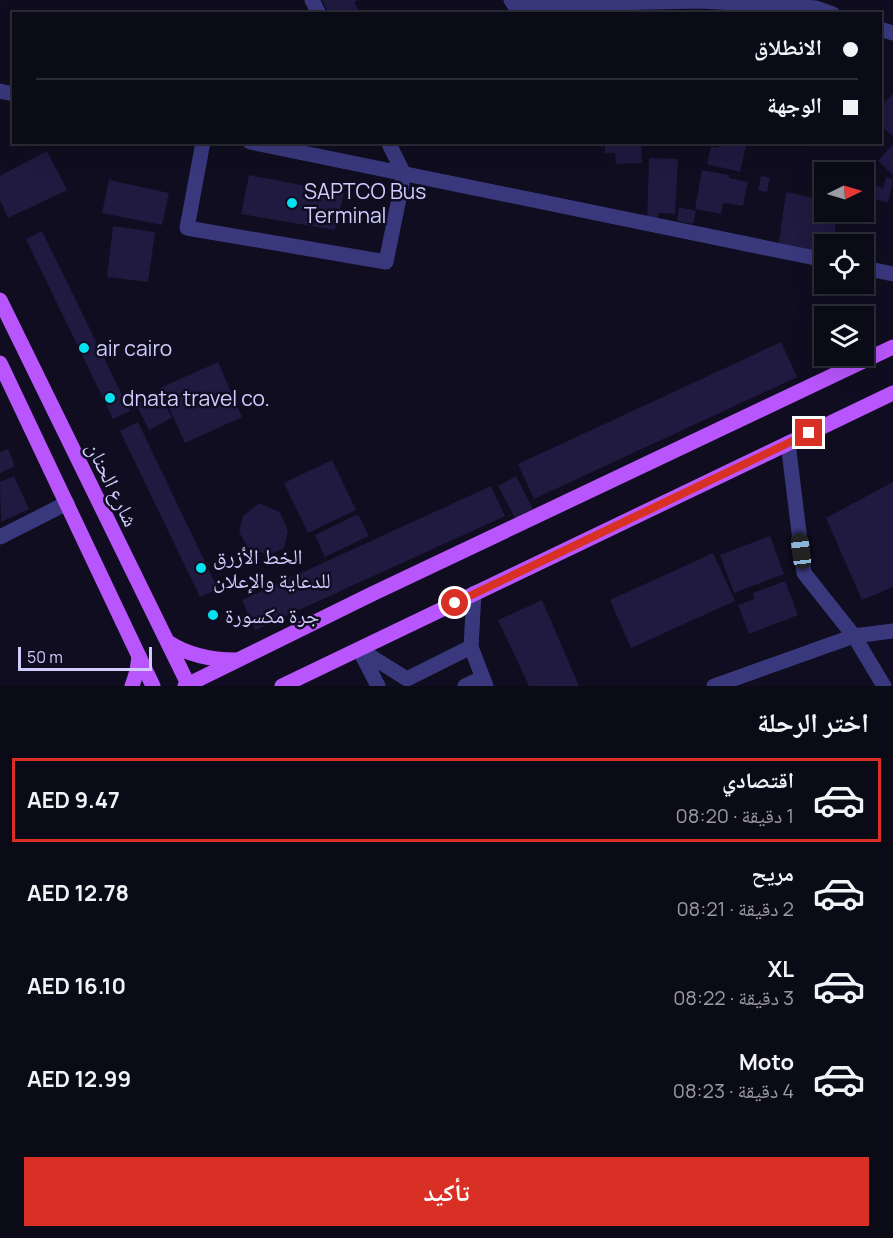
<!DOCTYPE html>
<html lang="ar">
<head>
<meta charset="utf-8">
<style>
  body { margin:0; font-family:Manrope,"Noto Naskh Arabic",sans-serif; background:#141320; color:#f1f3f6; direction:rtl; height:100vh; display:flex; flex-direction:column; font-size:22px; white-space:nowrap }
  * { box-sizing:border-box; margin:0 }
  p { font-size:20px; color:#9a9aa1 }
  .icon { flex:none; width:33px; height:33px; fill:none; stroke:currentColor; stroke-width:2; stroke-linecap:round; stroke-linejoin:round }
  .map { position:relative; height:686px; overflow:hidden; direction:ltr }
  .panel { display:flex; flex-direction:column; background:#0b0a17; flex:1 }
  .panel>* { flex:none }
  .top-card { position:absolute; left:12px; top:12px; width:870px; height:132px; border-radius:0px; box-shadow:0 6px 24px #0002,0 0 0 2px #2b2b36; direction:rtl; display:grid; align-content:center; height:132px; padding:0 24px; background:#0b0a17 }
  .needle { width:39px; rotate:85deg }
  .tools { position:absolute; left:814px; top:162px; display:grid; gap:12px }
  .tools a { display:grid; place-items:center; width:60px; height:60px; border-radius:0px; background:#0b0a17; box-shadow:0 6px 24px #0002,0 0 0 2px #2b2b36; font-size:30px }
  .scale { position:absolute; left:18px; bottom:15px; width:134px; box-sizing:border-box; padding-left:6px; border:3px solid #d0ccfe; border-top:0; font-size:16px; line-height:21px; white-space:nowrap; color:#d0ccfe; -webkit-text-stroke:4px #0f0d1f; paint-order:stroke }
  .end { position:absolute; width:27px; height:27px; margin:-14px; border:8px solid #d93025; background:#fff; box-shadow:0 0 0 3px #fff }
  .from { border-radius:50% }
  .car { position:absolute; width:18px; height:36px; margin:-18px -9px; border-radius:8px; box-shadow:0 0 4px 2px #0007; background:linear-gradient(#222 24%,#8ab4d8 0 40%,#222 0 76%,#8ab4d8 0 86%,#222 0) }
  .top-card b { display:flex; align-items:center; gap:21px; height:57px; font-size:22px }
  .top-card b+b { border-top:2px solid #2b2b36 }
  .top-card i { width:15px; height:15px; background:#f1f3f6 }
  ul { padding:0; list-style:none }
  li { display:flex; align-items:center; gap:18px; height:84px; margin:0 12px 9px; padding:0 12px; border:3px solid transparent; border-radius:0px }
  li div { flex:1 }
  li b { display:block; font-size:22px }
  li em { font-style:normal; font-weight:700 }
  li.on { border-color:#d93025 }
  li>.icon { width:54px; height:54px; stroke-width:1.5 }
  h2 { padding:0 24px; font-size:27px; line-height:72px }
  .cta { display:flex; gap:12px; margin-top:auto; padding:12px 24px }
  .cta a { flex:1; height:69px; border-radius:0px; background:#d93025; color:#fff; font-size:24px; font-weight:700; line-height:69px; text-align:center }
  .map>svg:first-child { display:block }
  .building { fill:#201940 }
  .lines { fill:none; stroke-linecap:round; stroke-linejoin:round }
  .minor { stroke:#39387d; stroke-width:15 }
  .major { stroke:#b855fc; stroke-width:15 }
  .route { stroke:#d93025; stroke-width:8 }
  .poi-dot { fill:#04e2f2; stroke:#0f0d1f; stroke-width:2 }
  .labels { text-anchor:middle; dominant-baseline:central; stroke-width:5; stroke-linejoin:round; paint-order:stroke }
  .poi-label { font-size:21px; fill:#d0ccfe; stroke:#0f0d1f; text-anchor:start }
  .street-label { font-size:21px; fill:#d0ccfe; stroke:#0f0d1f }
</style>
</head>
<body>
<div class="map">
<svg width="893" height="686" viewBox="0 0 893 686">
  <rect width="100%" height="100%" fill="#0f0d1f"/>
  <!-- building -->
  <g class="building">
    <polygon points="322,0 358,0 354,2 359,11 355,14 329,14"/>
    <polygon points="893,93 893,136 880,125 880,108"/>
    <polygon points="605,142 641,142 642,163 616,164 615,153 605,153"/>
    <polygon points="720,142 747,142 740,172 707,164 711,146 719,148"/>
    <polygon points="893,144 893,175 878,161"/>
    <polygon points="47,151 67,190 8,218 0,200 0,176"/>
    <polygon points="649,158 678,159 675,214 658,213 658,224 647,223"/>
    <polygon points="702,170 729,175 729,178 748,182 743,206 723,203 721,214 695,209"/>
    <polygon points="249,175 344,193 335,230 241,214"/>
    <polygon points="761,176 770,178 767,192 758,190"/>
    <polygon points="886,177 893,179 888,203 869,197 873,185 883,188"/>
    <polygon points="109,180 169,193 162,225 102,213"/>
    <polygon points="786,192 825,200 825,212 837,215 833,244 825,244 825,256 778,249"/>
    <polygon points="679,207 696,211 693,224 677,221"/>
    <polygon points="113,226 155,232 148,282 107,277"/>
    <polygon points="42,231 130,411 113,419 26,239"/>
    <polygon points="781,342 797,377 534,499 518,464"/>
    <polygon points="218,362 242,417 185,443 160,388"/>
    <polygon points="159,392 172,418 149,430 136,404"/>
    <polygon points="138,422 218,589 200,597 120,431"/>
    <polygon points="8,449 15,466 0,473 0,452"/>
    <polygon points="332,460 356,510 308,533 284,483"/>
    <polygon points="14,476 29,509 1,522 0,482"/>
    <polygon points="516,476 533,509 515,518 498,486"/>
    <polygon points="893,482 893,587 862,600 826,518"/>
    <polygon points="491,486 505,516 255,630 242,600"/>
    <polygon points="259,503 280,512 288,531 284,548 269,555 248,548 239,532 243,516"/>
    <polygon points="358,514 369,536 325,557 315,535"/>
    <polygon points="770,536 784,574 734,593 720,555"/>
    <polygon points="713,553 735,601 631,648 610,600"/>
    <polygon points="785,581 798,615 749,634 738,605 754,599 753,593"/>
    <polygon points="542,600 579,686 529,686 498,620"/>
  </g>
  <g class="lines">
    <!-- minor -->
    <g class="minor">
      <polyline points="312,0 319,14"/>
      <polyline points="511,0 514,5 701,1 816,8 833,14"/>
      <polyline points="880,29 893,33"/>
      <polyline points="0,91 14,94"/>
      <polyline points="203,142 187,228 386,262 404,174 388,142"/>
      <polyline points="250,142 825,260"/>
      <polyline points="864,268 893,274"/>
      <polyline points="788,443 804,573 854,636 884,686"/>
      <polyline points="0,537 67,503"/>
      <polyline points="471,647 486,686"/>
      <polyline points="378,686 359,649 407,679 471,647 474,593"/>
      <polyline points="465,686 482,678"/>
      <polyline points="714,686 854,636 893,631"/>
    </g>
    <!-- major -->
    <g class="major">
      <polyline points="0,300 189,686"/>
      <polyline points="0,363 153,686"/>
      <path d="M168,642C188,655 212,660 236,660"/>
      <polyline points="132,686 137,671 139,656"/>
      <polyline points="185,686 372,594 893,347"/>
      <polyline points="282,686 893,393"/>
    </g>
  </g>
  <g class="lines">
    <!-- route -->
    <polyline class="route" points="455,603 809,433"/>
  </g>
  <!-- markers -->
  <g class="poi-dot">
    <circle cx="292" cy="203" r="6"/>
    <circle cx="84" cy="348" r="6"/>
    <circle cx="110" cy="398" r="6"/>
    <circle cx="201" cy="568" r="6"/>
    <circle cx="213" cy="615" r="6"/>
  </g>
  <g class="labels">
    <!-- poi labels -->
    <g class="poi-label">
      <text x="304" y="191">SAPTCO Bus<tspan x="304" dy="24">Terminal</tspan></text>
      <text x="96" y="348">air cairo</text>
      <text x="122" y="398">dnata travel co.</text>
      <text x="213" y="556">الخط الأزرق<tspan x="213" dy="24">للدعاية والإعلان</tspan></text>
      <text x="225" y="615">جرة مكسورة</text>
    </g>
    <!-- street labels -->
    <g class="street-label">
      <text transform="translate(113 484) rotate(64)">شارع الحنان</text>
    </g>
  </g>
</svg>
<div class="tools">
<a><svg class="needle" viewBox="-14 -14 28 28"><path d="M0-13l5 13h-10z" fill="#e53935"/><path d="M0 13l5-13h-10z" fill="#9a9aa1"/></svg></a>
<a><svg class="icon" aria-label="locate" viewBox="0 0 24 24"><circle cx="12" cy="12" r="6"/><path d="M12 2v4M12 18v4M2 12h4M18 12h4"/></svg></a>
<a><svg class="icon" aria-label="layers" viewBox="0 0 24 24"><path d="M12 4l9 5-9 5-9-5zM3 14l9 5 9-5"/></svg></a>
</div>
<div class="scale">50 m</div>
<i class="end from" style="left:455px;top:603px"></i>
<i class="end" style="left:809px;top:433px"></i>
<i class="car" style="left:801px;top:551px;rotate:353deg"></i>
<div class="top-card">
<b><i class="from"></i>الانطلاق</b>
<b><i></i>الوجهة</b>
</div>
</div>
<section class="panel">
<h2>اختر الرحلة</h2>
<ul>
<li class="on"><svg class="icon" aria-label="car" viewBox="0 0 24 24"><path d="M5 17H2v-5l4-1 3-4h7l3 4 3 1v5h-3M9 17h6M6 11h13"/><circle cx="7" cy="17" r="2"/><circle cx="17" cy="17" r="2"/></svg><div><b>اقتصادي</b><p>1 دقيقة · 08:20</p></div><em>AED 9.47</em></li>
<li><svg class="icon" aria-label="car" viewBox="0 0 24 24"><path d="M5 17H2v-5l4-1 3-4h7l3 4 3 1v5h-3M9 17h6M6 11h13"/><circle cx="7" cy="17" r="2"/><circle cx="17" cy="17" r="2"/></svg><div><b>مريح</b><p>2 دقيقة · 08:21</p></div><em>AED 12.78</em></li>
<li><svg class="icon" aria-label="car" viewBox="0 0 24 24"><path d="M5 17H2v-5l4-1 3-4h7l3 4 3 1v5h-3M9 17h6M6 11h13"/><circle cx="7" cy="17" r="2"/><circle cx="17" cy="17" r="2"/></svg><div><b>XL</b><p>3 دقيقة · 08:22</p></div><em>AED 16.10</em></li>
<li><svg class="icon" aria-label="car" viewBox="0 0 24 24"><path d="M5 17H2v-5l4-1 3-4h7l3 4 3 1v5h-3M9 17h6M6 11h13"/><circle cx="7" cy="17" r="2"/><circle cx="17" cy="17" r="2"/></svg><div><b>Moto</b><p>4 دقيقة · 08:23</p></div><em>AED 12.99</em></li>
</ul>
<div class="cta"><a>تأكيد</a></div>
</section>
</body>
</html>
